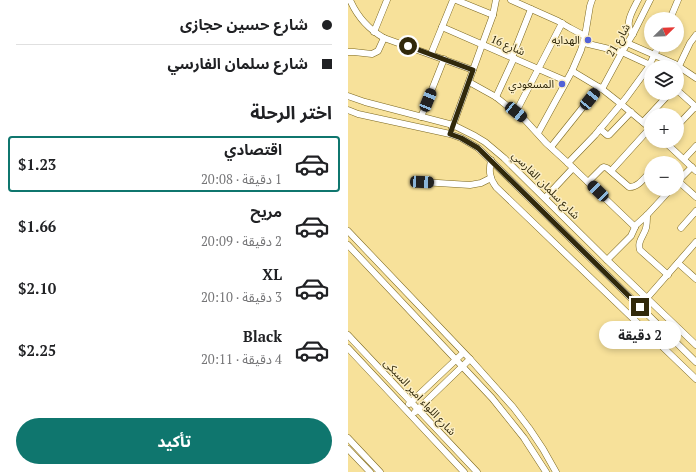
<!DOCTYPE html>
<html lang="ar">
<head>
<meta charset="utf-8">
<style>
  body { margin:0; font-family:"PT Serif","Noto Sans Arabic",serif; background:#f6f6f6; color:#202124; direction:rtl; height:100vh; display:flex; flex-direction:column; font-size:15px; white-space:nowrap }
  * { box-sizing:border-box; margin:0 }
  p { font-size:13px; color:#757577 }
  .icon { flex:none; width:22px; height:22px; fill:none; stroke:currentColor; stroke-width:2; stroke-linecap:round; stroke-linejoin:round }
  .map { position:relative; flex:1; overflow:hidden; direction:ltr }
  .side { display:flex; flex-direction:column; background:#fff; width:348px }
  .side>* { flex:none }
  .top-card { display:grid; align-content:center; height:88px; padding:0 16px; background:#fff }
  .needle { width:26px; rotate:67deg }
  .tools { position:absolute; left:296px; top:12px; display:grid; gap:8px }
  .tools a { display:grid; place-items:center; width:40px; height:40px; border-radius:50%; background:#fff; box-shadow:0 2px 6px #0003; font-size:20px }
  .end { position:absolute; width:18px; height:18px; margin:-9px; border:5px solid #31290b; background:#fff; box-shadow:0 0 0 2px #fff }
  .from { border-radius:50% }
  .bubble { position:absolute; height:28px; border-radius:14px; background:#fff; box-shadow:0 2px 6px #0003; font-size:13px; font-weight:700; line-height:28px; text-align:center; direction:rtl }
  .car { position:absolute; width:12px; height:24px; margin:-12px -6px; border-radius:5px; box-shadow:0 0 3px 1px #0007; background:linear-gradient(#222 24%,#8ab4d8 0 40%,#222 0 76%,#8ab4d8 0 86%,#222 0) }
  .top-card b { display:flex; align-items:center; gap:14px; height:38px; font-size:15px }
  .top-card b+b { border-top:1px solid #e0e0e0 }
  .top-card i { width:10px; height:10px; background:#202124 }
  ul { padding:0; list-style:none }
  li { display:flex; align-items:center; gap:12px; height:56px; margin:0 8px 6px; padding:0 8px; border:2px solid transparent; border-radius:4px }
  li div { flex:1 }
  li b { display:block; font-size:15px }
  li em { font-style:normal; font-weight:700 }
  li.on { border-color:#0f766e }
  li>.icon { width:36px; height:36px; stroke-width:1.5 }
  h2 { padding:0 16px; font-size:18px; line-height:48px }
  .primary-button { display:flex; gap:8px; margin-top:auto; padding:8px 16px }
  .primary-button a { flex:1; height:46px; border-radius:24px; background:#0f766e; color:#fff; font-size:16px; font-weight:700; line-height:46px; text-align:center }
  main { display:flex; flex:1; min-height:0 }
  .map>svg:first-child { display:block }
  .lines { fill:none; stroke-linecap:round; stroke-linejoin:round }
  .minor-casing { stroke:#7b671f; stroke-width:7 }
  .minor { stroke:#fff; stroke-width:6 }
  .route { stroke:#31290b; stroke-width:5 }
  .poi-dot { fill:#5261d7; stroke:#fcefc6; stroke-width:1.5 }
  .labels { text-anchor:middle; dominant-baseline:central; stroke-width:3; stroke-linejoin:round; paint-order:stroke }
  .poi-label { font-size:11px; fill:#31290b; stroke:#fcefc6; text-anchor:end }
  .street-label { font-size:11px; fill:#31290b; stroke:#fcefc6 }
</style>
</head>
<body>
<main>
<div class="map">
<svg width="348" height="472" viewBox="0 0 348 472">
  <rect width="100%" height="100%" fill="#f7e19a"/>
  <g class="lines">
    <defs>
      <g id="minor">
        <path d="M2,0C9,16 20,29 36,38L125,70"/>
        <polyline points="108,0 145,15"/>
        <polyline points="163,0 210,21 222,28 237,36"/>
        <polyline points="322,19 330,0"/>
        <polyline points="94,27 218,81"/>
        <polyline points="26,32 39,0"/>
        <path d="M285,34C275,25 285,10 290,0"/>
        <polyline points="236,43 274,52 302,65"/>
        <polyline points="279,43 327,64 348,78"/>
        <polyline points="0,52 6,52 24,54 30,51 36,38"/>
        <polyline points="83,54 105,0"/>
        <polyline points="164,57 183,9"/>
        <polyline points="331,66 342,43 348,35"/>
        <polyline points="224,71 254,89 273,104 303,129"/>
        <polyline points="121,82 148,97 177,120 198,143 220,163 287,227"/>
        <polyline points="254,89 274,52 285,34 302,0"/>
        <polyline points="329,90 348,107"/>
        <polyline points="0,96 17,102 105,125 127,136 137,142 156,158 259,260 348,345"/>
        <polyline points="148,97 166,58"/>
        <polyline points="0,110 10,114 102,134 113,138 130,148 348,362"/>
        <polyline points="168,112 214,23"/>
        <polyline points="73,117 96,59"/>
        <polyline points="295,122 322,93"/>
        <polyline points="329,126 347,107"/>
        <polyline points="104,128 134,45 145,15 148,0"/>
        <polyline points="252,129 259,135 261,135 283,112"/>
        <polyline points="190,133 224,71 233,50 237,36 242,6 244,0"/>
        <polyline points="316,141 348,171"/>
        <polyline points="203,147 251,87"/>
        <polyline points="336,159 348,146"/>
        <path d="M143,160C141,170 141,178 148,187L348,379"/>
        <polyline points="220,163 247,135 278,98 300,68 311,45"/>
        <polyline points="263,171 302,128"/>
        <polyline points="330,181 348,197"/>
        <polyline points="74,182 122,185 133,183 143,178"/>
        <path d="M240,182L254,168L256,167L259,168L281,187C290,188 297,177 303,171"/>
        <polyline points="329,182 344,167"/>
        <polyline points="197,198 225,168"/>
        <path d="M299,215C299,219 299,224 298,228C296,236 289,241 292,250L320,275"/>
        <polyline points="333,228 348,211"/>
        <polyline points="0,231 122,359 165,407 181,428 195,449 208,472"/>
        <polyline points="0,245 144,398 176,438 198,472"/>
        <polyline points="259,260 283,236 288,225 299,215 323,189"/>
        <polyline points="330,263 348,279"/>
        <polyline points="299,298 348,242"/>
        <polyline points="0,335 129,472"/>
        <polyline points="0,348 116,472"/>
        <polyline points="61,404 115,353"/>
        <polyline points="67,412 122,359"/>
        <polyline points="0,438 32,472"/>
        <polyline points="0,449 22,472"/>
      </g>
    </defs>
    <!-- minor casing -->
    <use href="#minor" class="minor-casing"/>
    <!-- minor -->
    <use href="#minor" class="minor"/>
  </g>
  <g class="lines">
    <!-- route -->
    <polyline class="route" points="60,46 125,70 102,134 113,138 130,148 292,307"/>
  </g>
  <!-- markers -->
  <g class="poi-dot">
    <circle cx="240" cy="40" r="4"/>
    <circle cx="214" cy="84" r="4"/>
  </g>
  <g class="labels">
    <!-- poi labels -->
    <g class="poi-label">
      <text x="232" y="40">الهدايه</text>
      <text x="206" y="84">المسعودي</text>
    </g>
    <!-- street labels -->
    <g class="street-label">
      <text transform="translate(270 40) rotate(-60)">شارع 21</text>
      <text transform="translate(160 45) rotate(23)">شارع 16</text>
      <text transform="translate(198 185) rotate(45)">شارع سلمان الفارسي</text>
      <text transform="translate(72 397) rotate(47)">شارع اللواء امير السبكى</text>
    </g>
  </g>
</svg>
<div class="tools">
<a><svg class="needle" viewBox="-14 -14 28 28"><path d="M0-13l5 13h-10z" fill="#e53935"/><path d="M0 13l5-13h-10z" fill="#757577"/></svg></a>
<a><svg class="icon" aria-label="layers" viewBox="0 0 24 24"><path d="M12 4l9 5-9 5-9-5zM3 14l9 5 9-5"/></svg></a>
<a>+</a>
<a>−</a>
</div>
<i class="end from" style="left:60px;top:46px"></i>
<i class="end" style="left:292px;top:307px"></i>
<div class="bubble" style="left:251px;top:321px;width:82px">2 دقيقة</div>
<i class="car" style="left:242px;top:99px;rotate:39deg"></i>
<i class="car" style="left:80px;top:100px;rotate:22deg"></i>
<i class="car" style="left:168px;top:112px;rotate:129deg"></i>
<i class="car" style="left:74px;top:182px;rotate:93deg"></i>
<i class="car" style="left:250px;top:191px;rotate:314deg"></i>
</div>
<section class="side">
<div class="top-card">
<b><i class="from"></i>شارع حسين حجازى</b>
<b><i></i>شارع سلمان الفارسي</b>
</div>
<h2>اختر الرحلة</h2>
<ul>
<li class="on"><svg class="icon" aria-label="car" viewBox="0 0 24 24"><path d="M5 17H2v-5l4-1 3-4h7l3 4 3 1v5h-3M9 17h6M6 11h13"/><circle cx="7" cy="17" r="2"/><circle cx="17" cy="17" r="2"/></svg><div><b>اقتصادي</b><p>1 دقيقة · 20:08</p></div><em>$1.23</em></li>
<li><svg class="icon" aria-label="car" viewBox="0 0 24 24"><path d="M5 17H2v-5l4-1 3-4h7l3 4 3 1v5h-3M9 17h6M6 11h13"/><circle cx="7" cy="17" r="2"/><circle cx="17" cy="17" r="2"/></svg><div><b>مريح</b><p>2 دقيقة · 20:09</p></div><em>$1.66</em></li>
<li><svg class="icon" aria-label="car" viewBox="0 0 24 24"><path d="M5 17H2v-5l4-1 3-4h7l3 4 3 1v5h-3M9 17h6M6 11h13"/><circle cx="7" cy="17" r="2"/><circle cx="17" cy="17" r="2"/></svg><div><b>XL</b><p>3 دقيقة · 20:10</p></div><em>$2.10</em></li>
<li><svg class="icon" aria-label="car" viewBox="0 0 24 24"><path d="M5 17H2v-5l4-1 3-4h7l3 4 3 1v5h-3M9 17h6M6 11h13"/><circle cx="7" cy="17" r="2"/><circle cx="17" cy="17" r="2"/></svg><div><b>Black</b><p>4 دقيقة · 20:11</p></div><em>$2.25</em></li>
</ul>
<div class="primary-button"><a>تأكيد</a></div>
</section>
</main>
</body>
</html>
